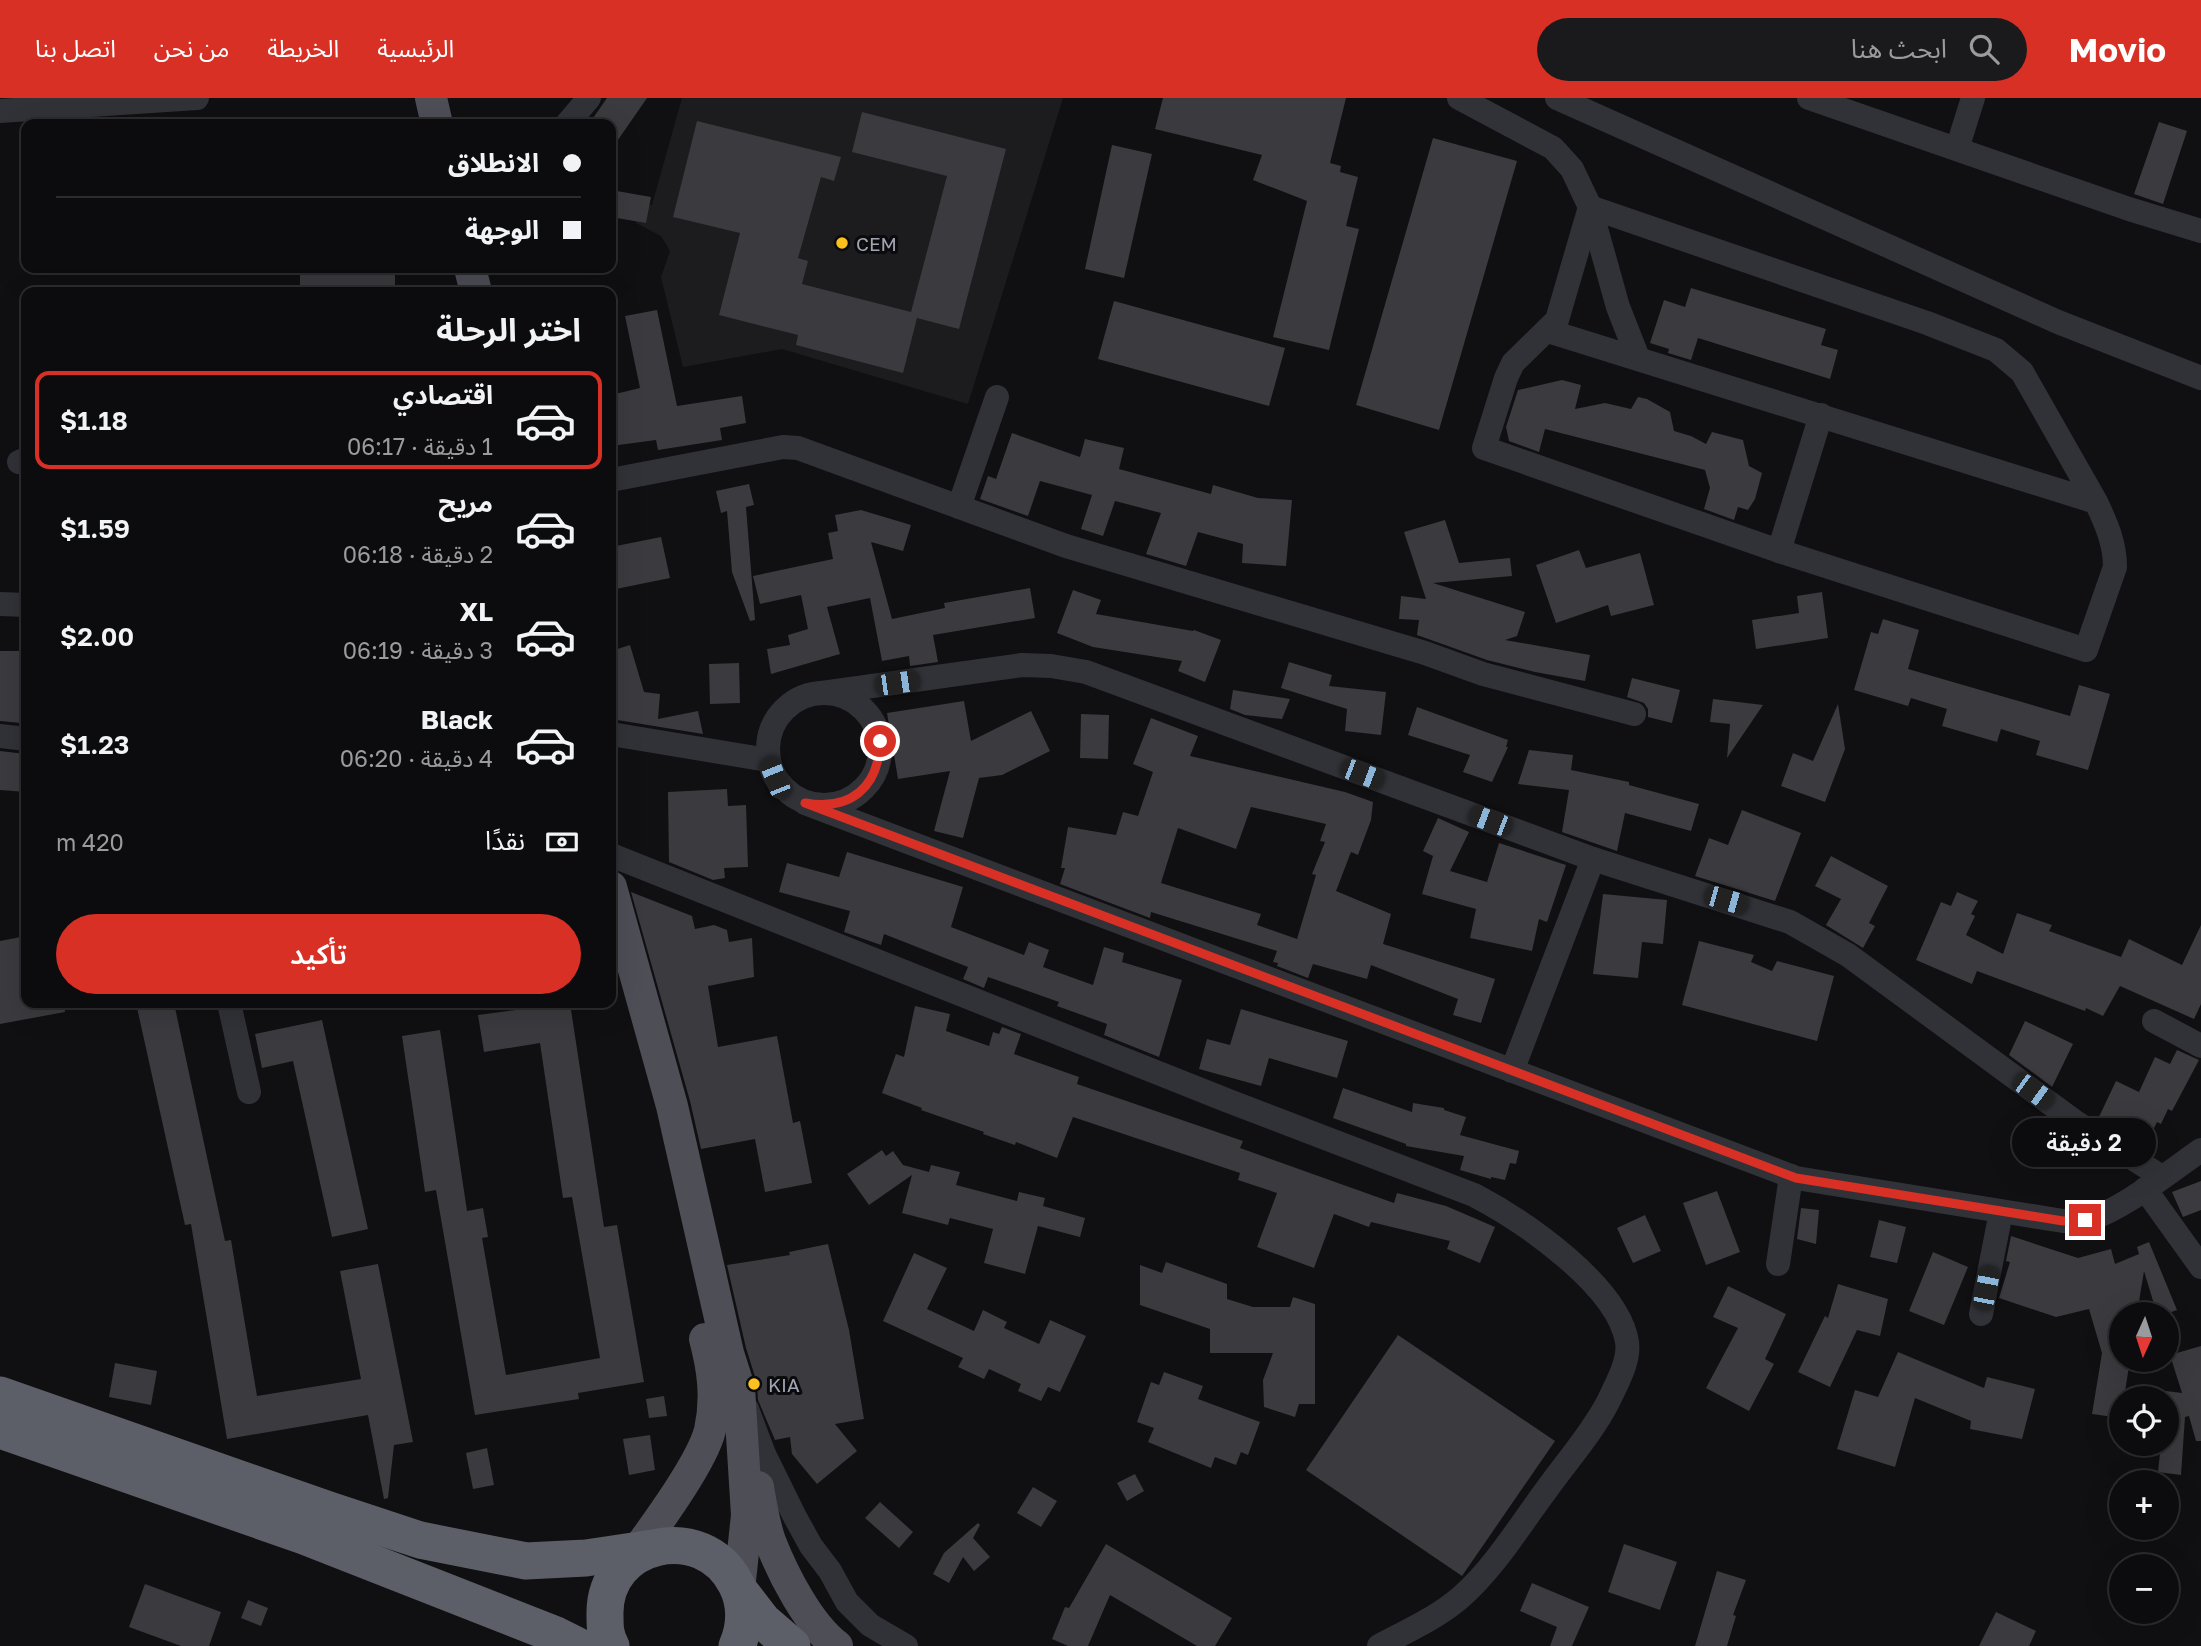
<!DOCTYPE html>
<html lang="ar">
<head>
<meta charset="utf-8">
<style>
  body { margin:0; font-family:"Golos Text","Noto Sans Arabic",sans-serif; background:#1a1a1c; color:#f1f3f6; direction:rtl; height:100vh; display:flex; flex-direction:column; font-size:26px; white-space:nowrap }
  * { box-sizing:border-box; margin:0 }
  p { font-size:23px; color:#9a9b9e }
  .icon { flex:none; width:38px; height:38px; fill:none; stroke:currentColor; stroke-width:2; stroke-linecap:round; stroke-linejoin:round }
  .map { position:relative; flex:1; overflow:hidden; direction:ltr }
  .side { position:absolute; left:21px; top:189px; width:595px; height:721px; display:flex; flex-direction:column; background:#0c0c0e; border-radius:14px; box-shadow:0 7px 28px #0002,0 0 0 2px #2c2c2e; direction:rtl }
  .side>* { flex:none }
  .hud { position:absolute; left:21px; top:21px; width:595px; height:154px; border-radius:14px; box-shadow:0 7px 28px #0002,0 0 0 2px #2c2c2e; direction:rtl; display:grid; align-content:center; height:154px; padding:0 35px; background:#0c0c0e }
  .needle { width:46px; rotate:183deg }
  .buttons { position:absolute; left:2109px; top:1204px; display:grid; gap:14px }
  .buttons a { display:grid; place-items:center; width:70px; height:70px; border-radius:50%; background:#0c0c0e; box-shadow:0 7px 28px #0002,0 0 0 2px #2c2c2e; font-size:35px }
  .end { position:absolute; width:32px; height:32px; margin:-16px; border:9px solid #d93025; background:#fff; box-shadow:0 0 0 4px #fff }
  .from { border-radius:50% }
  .bubble { position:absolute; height:49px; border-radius:24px; background:#0c0c0e; box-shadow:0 7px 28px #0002,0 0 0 2px #2c2c2e; font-size:23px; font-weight:600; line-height:49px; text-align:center; direction:rtl }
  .car { position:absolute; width:21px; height:42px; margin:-21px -10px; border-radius:9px; box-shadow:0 0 5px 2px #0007; background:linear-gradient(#222 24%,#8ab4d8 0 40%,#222 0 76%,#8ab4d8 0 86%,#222 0) }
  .hud b { display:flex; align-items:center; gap:24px; height:66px; font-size:26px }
  .hud b+b { border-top:2px solid #2c2c2e }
  .hud i { width:18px; height:18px; background:#f1f3f6 }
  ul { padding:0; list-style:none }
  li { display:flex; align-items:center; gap:21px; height:98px; margin:0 14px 10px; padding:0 21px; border:4px solid transparent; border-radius:14px }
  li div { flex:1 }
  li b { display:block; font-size:26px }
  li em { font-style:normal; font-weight:600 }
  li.active { border-color:#d93025 }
  li>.icon { width:63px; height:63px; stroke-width:1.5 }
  h2 { padding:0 35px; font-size:32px; line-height:84px }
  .pay { display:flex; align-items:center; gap:18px; height:77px; padding:0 35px; font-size:26px }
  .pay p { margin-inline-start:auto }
  .primary-button { display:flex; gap:14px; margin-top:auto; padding:14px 35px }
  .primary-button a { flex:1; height:80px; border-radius:42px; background:#d93025; color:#fff; font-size:28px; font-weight:600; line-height:80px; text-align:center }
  header { display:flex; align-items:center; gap:42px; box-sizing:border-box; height:98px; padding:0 35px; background:#d93025; color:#fff }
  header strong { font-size:33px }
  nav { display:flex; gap:38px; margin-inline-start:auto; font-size:24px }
  .search { width:490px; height:63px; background:#1a1a1c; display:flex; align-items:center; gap:18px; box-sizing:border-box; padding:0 24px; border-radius:38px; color:#9a9b9e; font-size:26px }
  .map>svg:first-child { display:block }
  .built { fill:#1c1c1f }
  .building { fill:#3a3a3f; fill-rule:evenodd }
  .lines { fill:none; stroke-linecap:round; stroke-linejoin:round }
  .minor { stroke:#313237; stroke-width:24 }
  .major { stroke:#4d4e56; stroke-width:32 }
  .highway { stroke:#5d5f68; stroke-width:37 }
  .route { stroke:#d93025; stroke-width:9 }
  .poi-dot { fill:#fbc11f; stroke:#0b0b0d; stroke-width:2.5 }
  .labels { text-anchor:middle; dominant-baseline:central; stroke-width:6; stroke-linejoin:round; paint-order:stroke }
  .poi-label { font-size:19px; fill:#a1a5b3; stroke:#0b0b0d; text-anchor:start }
</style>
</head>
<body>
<header>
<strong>Movio</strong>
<div class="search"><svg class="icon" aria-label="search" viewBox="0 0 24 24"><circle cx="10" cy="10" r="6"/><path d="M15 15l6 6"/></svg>ابحث هنا</div>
<nav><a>الرئيسية</a><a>الخريطة</a><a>من نحن</a><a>اتصل بنا</a></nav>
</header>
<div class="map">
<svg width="2201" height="1548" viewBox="0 0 2201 1548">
  <rect width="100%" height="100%" fill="#101012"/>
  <!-- built -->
  <polygon class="built" points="682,0 1063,0 968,306 782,251 683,269 661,179 670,153 661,138 636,125 638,107 652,107"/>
  <!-- building -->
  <g class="building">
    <polygon points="607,0 647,0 611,52 611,26 589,26"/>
    <polygon points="1163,0 1346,0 1330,65 1341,68 1340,74 1358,79 1346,128 1359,131 1329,252 1273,239 1307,103 1253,82 1262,57 1155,31"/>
    <polygon points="862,14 1006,51 959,231 917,220 903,275 796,247 798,237 719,217 740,135 673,119 697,23 841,59 834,83 821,79 798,160 808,163 802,186 911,214 947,78 852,54"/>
    <polygon points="2159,24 2187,33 2163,106 2134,96"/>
    <polygon points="1433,40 1517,63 1439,332 1356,307"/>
    <polygon points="1112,47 1152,56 1124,180 1085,171"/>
    <polygon points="611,92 651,99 646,125 611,119"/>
    <polygon points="352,170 378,170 378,176 395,176 395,187 336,194 300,194 300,173 353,175"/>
    <polygon points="1691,190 1826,231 1821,247 1838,252 1830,281 1698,240 1691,262 1668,255 1669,251 1650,245 1664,202 1685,209"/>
    <polygon points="1114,203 1285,250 1269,308 1098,261"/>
    <polygon points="657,212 677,308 742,298 746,325 720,330 722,342 658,352 656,342 611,348 611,297 640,290 625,218"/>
    <polygon points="1562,282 1581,287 1575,311 1605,305 1631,311 1638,299 1647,301 1670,314 1674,333 1691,338 1706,346 1712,334 1743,342 1749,368 1762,375 1755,401 1748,412 1738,409 1734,422 1704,411 1710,390 1705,372 1545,331 1539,354 1509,343 1506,329 1518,292"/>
    <polygon points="1012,335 1080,359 1085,341 1124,350 1119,371 1211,396 1213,387 1258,400 1292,402 1286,468 1242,465 1243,446 1198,434 1186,468 1146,456 1161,415 1115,403 1103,438 1081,431 1092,397 1040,383 1028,418 980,401 988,378 996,381"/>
    <polygon points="749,386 754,407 746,409 755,522 750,523 732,474 727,413 721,415 716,393"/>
    <polygon points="861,412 911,427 903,453 871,444 892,521 945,510 944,505 1030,490 1035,520 933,537 938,564 910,568 909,558 882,563 870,500 827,509 840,556 771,576 767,551 790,547 788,537 808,531 801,497 760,506 753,478 833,461 828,435 838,433 835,417"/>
    <polygon points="1445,422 1459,465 1510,460 1512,478 1433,485 1525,514 1517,538 1505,542 1590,557 1585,583 1535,574 1487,562 1417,537 1419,522 1399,521 1401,498 1426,501 1404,434"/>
    <polygon points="661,439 670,480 611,492 611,449"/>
    <polygon points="1579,452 1586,470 1640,455 1654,507 1611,518 1608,507 1556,525 1536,467"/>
    <polygon points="1073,492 1101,502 1096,516 1193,533 1194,532 1221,542 1205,584 1178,573 1182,563 1093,549 1057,535"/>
    <polygon points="1822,494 1828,540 1756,551 1752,522 1799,515 1797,498"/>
    <polygon points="1883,521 1919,532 1908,571 2070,618 2079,587 2110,596 2088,672 2036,657 2040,643 2001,631 1997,644 1942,628 1947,611 1911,600 1908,608 1854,592 1871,534 1878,536"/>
    <polygon points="630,547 644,594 660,596 658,621 698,613 703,636 611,621 611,553"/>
    <polygon points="0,553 26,553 26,578 23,578 21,625 0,623"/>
    <polygon points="1289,564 1332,577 1329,588 1386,594 1381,637 1345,633 1347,611 1281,590"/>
    <polygon points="739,565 740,605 710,606 709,566"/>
    <polygon points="1632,580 1680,592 1672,625 1648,619 1648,611 1644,605 1627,599"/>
    <polygon points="1233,592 1290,601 1282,621 1245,617 1230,611"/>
    <polygon points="1713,601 1763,607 1727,660 1730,626 1710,624"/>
    <polygon points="964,603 971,643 1031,613 1050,653 1002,677 979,680 963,740 934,733 950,673 898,681 887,615"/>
    <polygon points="1838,606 1845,651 1825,704 1781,688 1793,655 1813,663"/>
    <polygon points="1417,609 1508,642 1506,649 1508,649 1492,684 1463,674 1470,657 1408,637"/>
    <polygon points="1081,616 1109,617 1108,661 1080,660"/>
    <path d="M1151,620L1198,638L1190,658L1345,694L1373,704L1371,722L1358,757L1351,754L1336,793L1391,816L1383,846L1495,881L1481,925L1453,917L1458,901L1371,867L1367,881L1313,866L1308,880L1277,868L1278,865L1273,864L1277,853L1151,814L1150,820L1060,786L1065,770H1061L1068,729L1116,737L1123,714L1138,718L1153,674L1133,666ZM1251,709L1326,726L1320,743L1325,744L1312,776L1316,777L1297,841L1257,827L1261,816L1161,785L1178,730L1236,751Z"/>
    <polygon points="1529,652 1573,657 1571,672 1629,684 1629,687 1699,706 1691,733 1625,715 1617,753 1562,734 1569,692 1518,686"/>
    <polygon points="0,653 26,656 26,694 0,692"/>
    <polygon points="727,691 728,708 746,707 748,769 724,770 725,780 713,782 669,764 668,694"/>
    <polygon points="1742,712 1801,735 1775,803 1695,778 1709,740 1728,747"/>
    <polygon points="1438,720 1469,734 1450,773 1487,784 1499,745 1566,767 1547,824 1539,821 1532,853 1470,840 1476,811 1422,796 1433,758 1423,753"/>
    <polygon points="847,754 963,789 951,829 1024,857 1029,844 1049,852 1043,869 1093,887 1104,849 1124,855 1122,864 1182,882 1159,959 1104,937 1107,926 1057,908 1059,904 988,879 984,890 963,881 968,869 884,836 881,847 844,834 850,813 779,794 787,765 839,779"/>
    <polygon points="1831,758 1888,788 1869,825 1875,828 1863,850 1826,827 1841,801 1815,788"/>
    <polygon points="631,794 692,818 695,831 714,827 727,832 729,844 752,840 754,879 708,888 718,949 777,938 793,1025 800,1023 812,1085 765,1094 755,1041 701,1051 690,1003"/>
    <polygon points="1957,794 1978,803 1971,816 1975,818 1966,837 2003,856 2017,815 2052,827 2049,833 2121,859 2129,841 2182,867 2201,827 2201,906 2194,921 2120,888 2103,918 2086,910 2085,913 1977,873 1972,886 1916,862 1941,804 1951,808"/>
    <polygon points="1603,796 1667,802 1663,846 1642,844 1638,880 1593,876"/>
    <polygon points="26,838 26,905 64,905 65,914 0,926 0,843"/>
    <polygon points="1699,843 1754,857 1751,864 1772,873 1777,863 1834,878 1817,943 1682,907"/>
    <polygon points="136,905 174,905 225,1143 231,1142 257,1298 361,1281 340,1173 378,1166 413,1344 394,1347 388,1400 384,1401 368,1317 227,1341 191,1126 185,1127"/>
    <polygon points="570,905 604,1129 617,1127 644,1284 578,1295 579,1301 475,1317 436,1092 425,1094 402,938 440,932 467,1113 483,1110 488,1139 482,1140 506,1277 600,1260 572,1099 563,1100 540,945 484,954 478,917"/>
    <polygon points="915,908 950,916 946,933 989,948 993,934 999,936 1002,929 1021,936 1014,956 1079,979 1077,986 1243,1043 1240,1050 1394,1105 1397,1095 1446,1108 1495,1129 1480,1165 1447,1151 1450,1143 1371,1124 1369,1129 1334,1116 1314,1170 1257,1149 1277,1095 1238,1082 1240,1075 1073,1019 1057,1060 1016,1044 1015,1047 983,1036 984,1034 921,1012 922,1010 882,995 896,956 904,959"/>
    <polygon points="1241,911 1348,943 1337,980 1269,960 1261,988 1199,971 1207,941 1230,947"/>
    <polygon points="322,922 368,1131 332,1139 293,963 262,970 255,936"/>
    <polygon points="2025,923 2073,946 2052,989 2009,957"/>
    <polygon points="2177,952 2199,962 2172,1013 2168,1011 2161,1026 2157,1024 2144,1050 2098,1021 2116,983 2139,994 2155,959 2170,966"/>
    <polygon points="1343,990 1412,1014 1413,1005 1444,1010 1444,1012 1466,1019 1460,1037 1519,1053 1516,1066 1510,1065 1505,1082 1491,1079 1491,1081 1460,1072 1464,1058 1406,1048 1406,1046 1333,1020"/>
    <polygon points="882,1052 886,1058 893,1053 903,1067 929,1074 931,1067 960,1074 956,1087 1017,1103 1019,1094 1045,1100 1043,1108 1085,1120 1080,1139 1038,1128 1025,1176 984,1165 993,1131 950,1120 948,1127 902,1115 912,1077 869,1107 847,1076"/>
    <polygon points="2201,1083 2201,1112 2183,1119 2172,1094"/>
    <polygon points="1717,1093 1740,1154 1706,1167 1683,1105"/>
    <polygon points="1801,1110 1819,1112 1816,1146 1797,1141"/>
    <polygon points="1645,1117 1661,1153 1633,1165 1617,1130"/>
    <polygon points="1879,1122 1906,1129 1897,1165 1870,1159"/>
    <polygon points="2011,1138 2078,1160 2111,1151 2115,1166 2139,1156 2137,1149 2149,1144 2177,1212 2166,1216 2157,1216 2144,1173 2137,1216 2121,1216 2121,1262 2130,1262 2124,1300 2121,1300 2121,1320 2092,1316 2102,1255 2089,1211 2056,1219 1999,1200 2010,1164 2006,1163"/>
    <polygon points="828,1146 849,1232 864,1321 835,1326 857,1353 817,1386 792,1356 790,1339 775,1342 758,1302 757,1285 746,1250 727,1167 790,1157 789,1154"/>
    <polygon points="1933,1154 1968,1169 1944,1227 1909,1213"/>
    <polygon points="914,1155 947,1170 927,1211 974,1233 983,1212 1007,1224 1004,1230 1039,1246 1050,1222 1086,1238 1060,1294 1048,1289 1041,1303 1018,1293 1021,1286 989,1271 984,1281 958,1269 963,1260 883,1223"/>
    <polygon points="1166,1164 1227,1186 1227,1201 1253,1209 1290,1209 1293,1199 1315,1206 1315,1306 1299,1306 1295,1319 1264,1309 1263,1282 1273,1255 1210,1255 1210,1231 1140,1207 1140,1167 1162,1175"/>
    <polygon points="1838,1186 1888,1201 1880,1238 1857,1232 1830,1289 1798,1274 1825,1218 1828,1220"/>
    <polygon points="1728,1188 1786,1216 1765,1261 1774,1266 1749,1313 1706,1290 1738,1230 1713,1219"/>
    <polygon points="1398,1237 1555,1343 1462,1478 1306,1372"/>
    <polygon points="2201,1248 2201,1343 2196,1343 2189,1318 2185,1319 2181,1377 2158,1374 2161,1346 2166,1346 2166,1293 2182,1295 2170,1257"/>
    <polygon points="1898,1254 1984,1290 1987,1279 2035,1291 2022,1341 1970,1331 1971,1323 1915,1300 1895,1369 1837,1351 1855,1292 1878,1299"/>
    <polygon points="115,1265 157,1273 151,1307 109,1299"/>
    <polygon points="1164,1274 1203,1288 1198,1301 1260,1324 1248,1357 1241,1354 1236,1367 1215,1359 1211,1370 1148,1344 1154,1330 1137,1324 1151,1284 1159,1287"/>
    <polygon points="664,1298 667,1318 649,1320 646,1301"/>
    <polygon points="650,1337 655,1372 629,1377 623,1341"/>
    <polygon points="487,1350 494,1387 473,1391 466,1355"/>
    <polygon points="1135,1376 1144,1393 1127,1403 1117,1385"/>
    <polygon points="1033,1389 1057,1403 1041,1429 1017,1415"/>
    <polygon points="880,1404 913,1434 899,1450 865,1420"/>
    <polygon points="978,1425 980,1427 973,1440 990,1459 974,1473 963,1459 949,1485 933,1476 944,1455"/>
    <polygon points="1106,1446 1232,1520 1215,1548 1197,1548 1110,1497 1088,1548 1068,1548 1052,1541 1065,1509 1069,1510"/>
    <polygon points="1624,1446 1677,1464 1660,1512 1608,1494"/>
    <polygon points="1717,1473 1746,1482 1733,1517 1736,1518 1727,1548 1695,1548"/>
    <polygon points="1532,1485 1589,1509 1572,1548 1550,1548 1557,1529 1520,1513"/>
    <polygon points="145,1486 221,1514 209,1548 181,1548 129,1529"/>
    <polygon points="248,1502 268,1510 261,1528 241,1520"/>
    <polygon points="1996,1514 2036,1533 2029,1548 1979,1548"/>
  </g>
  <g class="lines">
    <!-- minor -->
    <g class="minor">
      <polyline points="1459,0 1553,50 1572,71 1590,109 1618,209 1638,260"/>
      <polyline points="1557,0 2058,224 2201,280"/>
      <polyline points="1809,0 2129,111 2201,133"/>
      <polyline points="0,13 197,0"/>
      <polyline points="567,26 589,0"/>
      <polyline points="1957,51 1973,0"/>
      <path d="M1548,233L2096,404C2106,425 2115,445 2115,469L2086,552L1779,453L1484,350L1506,280L1513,265L1557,222L1590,109L1927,225L1996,252L2022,274L2096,404"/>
      <polyline points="19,364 26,361"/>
      <polyline points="611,382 783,349 798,350 1066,448 1425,555 1483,576 1634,616"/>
      <polyline points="959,409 997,299"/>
      <polyline points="1779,453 1821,317"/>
      <polyline points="0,506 26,507"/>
      <polyline points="822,595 1022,567 1051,568 1086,574 1593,761 1790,824 1848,857 2074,1023 2162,1079"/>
      <circle cx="824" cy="651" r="56"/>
      <polyline points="611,636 768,662"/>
      <polyline points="0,638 26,641"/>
      <path d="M805,705L1796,1080L2063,1123C2070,1123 2078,1123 2085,1122C2117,1116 2172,1072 2201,1052"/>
      <path d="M611,757L1226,1002L1474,1097C1522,1122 1618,1187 1627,1244C1630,1263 1616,1287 1608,1304C1592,1335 1567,1363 1547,1391C1520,1427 1495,1469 1461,1499C1437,1520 1407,1533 1379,1548"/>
      <polyline points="229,905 249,994"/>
      <polyline points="2154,923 2201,948"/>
      <polyline points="1512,973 1593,761"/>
      <polyline points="2145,1091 2201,1169"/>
      <polyline points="1778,1166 1791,1078"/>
      <polyline points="1981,1216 2001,1114"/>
      <polyline points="747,1311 764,1356 795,1419 811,1448 830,1473 847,1504 870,1527 906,1548"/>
    </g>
    <!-- major -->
    <g class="major">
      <polyline points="431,0 437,26"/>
      <polyline points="470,170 476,194"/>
      <polyline points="611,789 672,1008 728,1255 739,1290 747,1417 739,1492"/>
      <path d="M758,1389C761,1407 764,1426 770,1443C783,1476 808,1526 837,1548"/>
      <path d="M631,1461C652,1432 702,1365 710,1332C717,1300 713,1271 705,1241"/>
    </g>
    <!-- highway -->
    <g class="highway">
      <polyline points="0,1297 329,1412 420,1442 526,1463 586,1460 653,1450"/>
      <polyline points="0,1332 304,1438 556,1537 578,1548"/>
      <polyline points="739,1492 763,1523 792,1548"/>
      <path d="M611,1548C605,1537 605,1529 605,1517C603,1443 703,1421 736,1486C746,1505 746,1528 737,1548"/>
    </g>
  </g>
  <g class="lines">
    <!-- route -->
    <path class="route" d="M880,643C879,689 851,713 805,705L1796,1080L2063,1123L2085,1122"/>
  </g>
  <!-- markers -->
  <g class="poi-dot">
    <circle cx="842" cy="145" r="7"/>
    <circle cx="754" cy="1286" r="7"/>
  </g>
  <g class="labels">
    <!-- poi labels -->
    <g class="poi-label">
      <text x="856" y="145">CEM</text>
      <text x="768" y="1286">KIA</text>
    </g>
  </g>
</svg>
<div class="buttons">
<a><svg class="needle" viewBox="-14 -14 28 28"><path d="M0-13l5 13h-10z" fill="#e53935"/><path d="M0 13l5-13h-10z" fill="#9a9b9e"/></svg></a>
<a><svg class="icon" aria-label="locate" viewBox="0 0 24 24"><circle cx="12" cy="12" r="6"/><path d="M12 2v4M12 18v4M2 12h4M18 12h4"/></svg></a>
<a>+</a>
<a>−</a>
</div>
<i class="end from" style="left:880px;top:643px"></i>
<i class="end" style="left:2085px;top:1122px"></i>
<div class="bubble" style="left:2012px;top:1020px;width:144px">2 دقيقة</div>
<i class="car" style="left:897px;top:585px;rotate:82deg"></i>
<i class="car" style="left:1362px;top:676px;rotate:111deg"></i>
<i class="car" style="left:775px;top:680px;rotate:338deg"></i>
<i class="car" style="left:1490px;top:723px;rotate:291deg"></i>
<i class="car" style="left:1726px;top:802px;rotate:106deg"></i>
<i class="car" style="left:2033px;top:993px;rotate:126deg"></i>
<i class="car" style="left:1986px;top:1190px;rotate:11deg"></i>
<div class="hud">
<b><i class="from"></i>الانطلاق</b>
<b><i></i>الوجهة</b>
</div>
<section class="side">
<h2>اختر الرحلة</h2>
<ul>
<li class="active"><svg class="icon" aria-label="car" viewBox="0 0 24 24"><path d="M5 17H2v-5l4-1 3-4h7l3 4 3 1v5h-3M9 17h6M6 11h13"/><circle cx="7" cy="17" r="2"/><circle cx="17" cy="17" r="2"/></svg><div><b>اقتصادي</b><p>1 دقيقة · 06:17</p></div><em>$1.18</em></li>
<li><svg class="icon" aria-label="car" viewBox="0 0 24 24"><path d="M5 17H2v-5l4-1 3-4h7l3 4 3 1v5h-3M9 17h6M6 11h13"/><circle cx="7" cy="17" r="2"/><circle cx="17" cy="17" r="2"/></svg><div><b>مريح</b><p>2 دقيقة · 06:18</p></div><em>$1.59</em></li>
<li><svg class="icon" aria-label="car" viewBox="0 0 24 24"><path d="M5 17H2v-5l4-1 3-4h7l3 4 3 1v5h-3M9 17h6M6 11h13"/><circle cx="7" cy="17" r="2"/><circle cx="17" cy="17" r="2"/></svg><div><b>XL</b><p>3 دقيقة · 06:19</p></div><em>$2.00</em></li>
<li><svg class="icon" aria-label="car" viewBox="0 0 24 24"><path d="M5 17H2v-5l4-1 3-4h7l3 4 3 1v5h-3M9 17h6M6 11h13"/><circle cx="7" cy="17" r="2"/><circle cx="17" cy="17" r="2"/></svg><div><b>Black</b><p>4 دقيقة · 06:20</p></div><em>$1.23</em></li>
</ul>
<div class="pay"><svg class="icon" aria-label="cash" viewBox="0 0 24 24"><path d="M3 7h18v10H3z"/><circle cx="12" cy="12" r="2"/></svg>نقدًا<p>420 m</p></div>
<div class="primary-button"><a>تأكيد</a></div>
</section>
</div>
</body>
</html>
